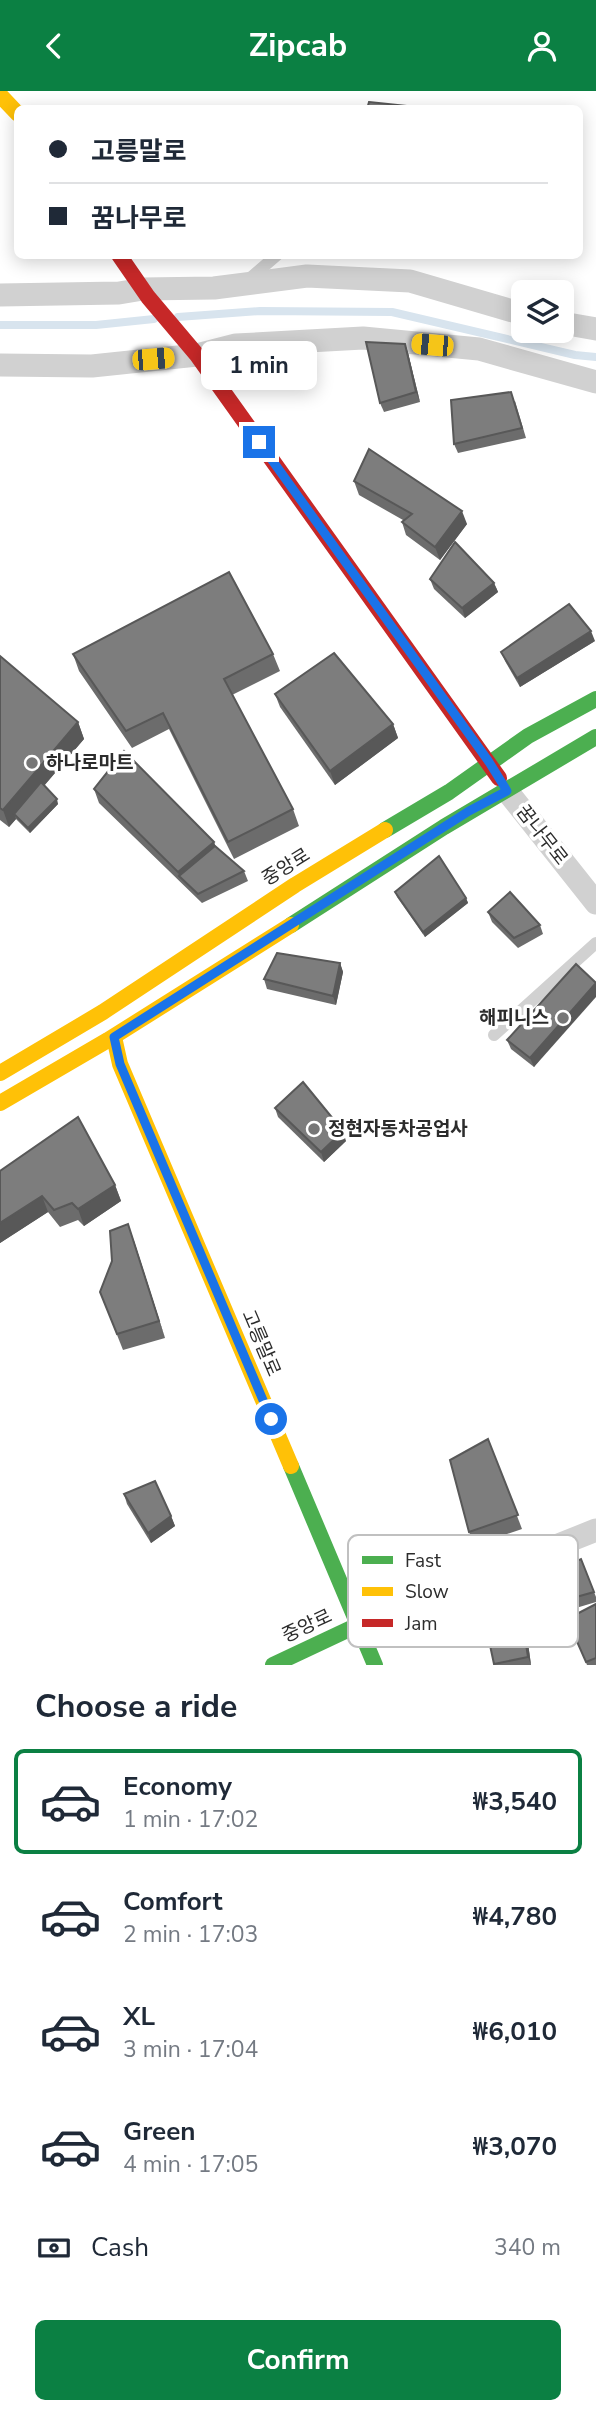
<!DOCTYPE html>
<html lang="en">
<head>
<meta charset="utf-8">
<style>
  body { margin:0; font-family:"Nunito Sans","Noto Sans KR",sans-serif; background:#f2f2f3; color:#1f2937; height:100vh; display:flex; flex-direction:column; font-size:26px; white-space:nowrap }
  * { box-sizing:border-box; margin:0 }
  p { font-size:23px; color:#747a83 }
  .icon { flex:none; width:38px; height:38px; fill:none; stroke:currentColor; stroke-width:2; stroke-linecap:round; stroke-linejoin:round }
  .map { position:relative; height:1574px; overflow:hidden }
  .side { display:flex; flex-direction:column; background:#fff; flex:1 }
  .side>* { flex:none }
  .top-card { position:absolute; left:14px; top:14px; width:569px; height:154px; border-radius:10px; box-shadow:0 4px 18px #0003; display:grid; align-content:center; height:154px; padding:0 35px; background:#fff }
  .fabs { position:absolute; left:511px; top:189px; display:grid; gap:14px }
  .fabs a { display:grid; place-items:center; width:63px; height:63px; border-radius:10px; background:#fff; box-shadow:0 4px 18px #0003; font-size:35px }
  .end { position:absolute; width:32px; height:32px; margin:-16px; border:9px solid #1a73e8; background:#fff; box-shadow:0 0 0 4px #fff }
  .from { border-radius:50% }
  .bubble { position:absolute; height:49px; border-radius:10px; background:#fff; box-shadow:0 4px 18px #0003; font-size:23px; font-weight:700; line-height:49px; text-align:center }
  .car { position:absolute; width:21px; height:42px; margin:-21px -10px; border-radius:9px; box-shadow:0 0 5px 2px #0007; background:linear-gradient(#f5c518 24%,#345 0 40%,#f5c518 0 76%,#345 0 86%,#f5c518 0) }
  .top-card b { display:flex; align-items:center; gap:24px; height:66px; font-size:26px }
  .top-card b+b { border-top:2px solid #e0e1e3 }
  .top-card i { width:18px; height:18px; background:#1f2937 }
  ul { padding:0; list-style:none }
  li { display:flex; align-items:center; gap:21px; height:105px; margin:0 14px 10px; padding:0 21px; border:4px solid transparent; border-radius:10px }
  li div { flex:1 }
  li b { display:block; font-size:26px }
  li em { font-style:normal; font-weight:700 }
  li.active { border-color:#0b8043 }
  li>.icon { width:63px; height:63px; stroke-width:1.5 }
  h2 { padding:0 35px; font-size:32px; line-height:84px }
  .pay { display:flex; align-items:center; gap:18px; height:77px; padding:0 35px; font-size:26px }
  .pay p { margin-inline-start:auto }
  .cta { display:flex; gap:14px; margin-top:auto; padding:14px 35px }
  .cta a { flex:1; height:80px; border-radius:10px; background:#0b8043; color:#fff; font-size:28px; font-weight:700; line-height:80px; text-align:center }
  header { display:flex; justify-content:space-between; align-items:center; height:91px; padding:0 35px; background:#0b8043; color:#fff; font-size:32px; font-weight:700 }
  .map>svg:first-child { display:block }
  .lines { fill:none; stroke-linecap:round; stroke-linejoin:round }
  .stream { stroke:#d8e4ee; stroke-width:8 }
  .lane { stroke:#d1d1d1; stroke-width:12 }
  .street { stroke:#d1d1d1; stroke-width:23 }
  .fast { stroke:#4caf50; stroke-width:16 }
  .slow { stroke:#ffc107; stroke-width:16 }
  .jam { stroke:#c62828; stroke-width:16 }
  .wall { fill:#6c6c6c }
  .shaded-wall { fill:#585858 }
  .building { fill:#7d7d7d; stroke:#585858; stroke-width:2 }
  .route { stroke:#1a73e8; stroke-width:9 }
  .poi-dot { fill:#767676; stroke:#fff; stroke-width:2.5 }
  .labels { text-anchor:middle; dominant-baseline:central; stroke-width:7; stroke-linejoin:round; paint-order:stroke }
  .poi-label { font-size:19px; font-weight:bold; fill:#2c2c2c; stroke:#fff; text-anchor:start }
  .street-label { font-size:19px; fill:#2c2c2c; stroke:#fff }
  .key { fill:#fff; stroke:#c0c0c0; stroke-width:2 }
  .key-label { font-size:19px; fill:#2c2c2c }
</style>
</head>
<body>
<header><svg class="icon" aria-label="back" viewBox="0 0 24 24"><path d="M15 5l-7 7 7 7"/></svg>Zipcab<svg class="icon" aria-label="person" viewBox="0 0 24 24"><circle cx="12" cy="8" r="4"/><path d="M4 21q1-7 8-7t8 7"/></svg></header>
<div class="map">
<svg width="596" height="1574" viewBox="0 0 596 1574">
  <rect width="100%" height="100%" fill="#fff"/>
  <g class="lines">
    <!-- stream -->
    <g class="stream">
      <polyline points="178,226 260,220 392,221 575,264 596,266"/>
      <polyline points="0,234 96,234 154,228"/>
    </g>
    <!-- lane -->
    <g class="lane">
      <polyline points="248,189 277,164"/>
      <polyline points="494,944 596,852"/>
    </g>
    <!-- street -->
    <g class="street">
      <polyline points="0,204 119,202 143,198 214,197 307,185 410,190 523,223"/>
      <polyline points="562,232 596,238"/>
      <polyline points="0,274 92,275 197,264 236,254 363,247 479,258 596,291"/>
      <polyline points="507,700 596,812"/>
      <polyline points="358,1534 596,1439"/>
    </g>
    <!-- fast -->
    <g class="fast">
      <polyline points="385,739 449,701 528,645 596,608"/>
      <polyline points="291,834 444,736 596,646"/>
      <polyline points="291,1375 375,1574"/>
      <polyline points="273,1574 358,1534"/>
    </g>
    <!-- slow -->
    <g class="slow">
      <polyline points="0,4 18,23"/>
      <polyline points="114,946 120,973 291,1375"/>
      <polyline points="0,982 103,921 295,794 385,739"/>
      <polyline points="0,1012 108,949 291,834"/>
    </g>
    <!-- jam -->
    <polyline class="jam" points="119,164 148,206 197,264 499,687"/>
  </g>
  <!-- wall -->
  <g class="wall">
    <polygon points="405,253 408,262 420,311 384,321 380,312"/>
    <polygon points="515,310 526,347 458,362 454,353"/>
    <polygon points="354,390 467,433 440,469 406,444 402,431 403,429 359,404"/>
    <polygon points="430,488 494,492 498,501 465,527 434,498"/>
    <polygon points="595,550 520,596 505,570 501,561"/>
    <polygon points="73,563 273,563 280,580 232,604 293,718 299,735 234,768 169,638 132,657 79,580"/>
    <polygon points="0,565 78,631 84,648 44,695 58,713 30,742 16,728 9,736 0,729"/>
    <polygon points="275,603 393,633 398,647 335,694 280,616"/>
    <polygon points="94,698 214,751 215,755 244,780 248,790 202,812 99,712"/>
    <polygon points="395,801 466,807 468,812 425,846 397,806"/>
    <polygon points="488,821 540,834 543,843 518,857 492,831"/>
    <polygon points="340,872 343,881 336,914 267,898 264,888"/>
    <polygon points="596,891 534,976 511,958 507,949"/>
    <polygon points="275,1017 346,1050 324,1071 278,1026"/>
    <polygon points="0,1080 115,1094 121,1110 84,1135 78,1129 60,1136 48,1121 0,1152"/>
    <polygon points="134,1150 165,1247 123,1259 100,1201"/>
    <polygon points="488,1348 522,1438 474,1454 469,1441"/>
    <polygon points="124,1403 171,1425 175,1435 151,1452 127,1413"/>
    <polygon points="581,1468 596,1506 596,1511 566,1520 555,1492"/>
    <polygon points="462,1503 502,1504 503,1508 524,1523 531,1574 494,1574 486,1536 474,1535"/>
    <polygon points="596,1513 596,1574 587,1574 567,1528"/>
  </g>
  <!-- shaded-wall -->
  <g class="shaded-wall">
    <polygon points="405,253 408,262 420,311 416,301"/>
    <polygon points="462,420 467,433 440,469 435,456"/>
    <polygon points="494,492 498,501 465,527 462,517"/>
    <polygon points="591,540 595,550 520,596 517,587"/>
    <polygon points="78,631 84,648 17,726 14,723 16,728 9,736 3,719"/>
    <polygon points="393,633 398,647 335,694 330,680"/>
    <polygon points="57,708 58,713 30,742 28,737"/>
    <polygon points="214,751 219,765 179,785 178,781"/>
    <polygon points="466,807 468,812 425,846 423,841"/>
    <polygon points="340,872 343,881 336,914 333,905"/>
    <polygon points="596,892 596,906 534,976 530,967"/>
    <polygon points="343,1040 346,1050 324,1071 321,1061"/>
    <polygon points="115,1094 121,1110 84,1135 78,1118"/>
    <polygon points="42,1105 48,1121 0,1152 0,1132"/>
    <polygon points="128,1133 134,1150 165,1247 159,1230"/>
    <polygon points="171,1425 175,1435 151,1452 148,1442"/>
    <polygon points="520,1513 524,1523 531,1574 528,1566"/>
  </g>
  <!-- building -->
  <g class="building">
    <polygon points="369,11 408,15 407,18 367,18"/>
    <polygon points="366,251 405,253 416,301 380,312"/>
    <polygon points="511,301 522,337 454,353 451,309"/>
    <polygon points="369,358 462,420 435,456 402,431 412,423 354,390"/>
    <polygon points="455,451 494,492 462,517 430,488"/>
    <polygon points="229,481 273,563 224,588 293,718 228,751 163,622 126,640 73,563"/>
    <polygon points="569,513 591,540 517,587 501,561"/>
    <polygon points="334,562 393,633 330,680 275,603"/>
    <polygon points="0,565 78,631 3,719 0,717"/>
    <polygon points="124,660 214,751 178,781 94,698"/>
    <polygon points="41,691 57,708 28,737 14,723"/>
    <polygon points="215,755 244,780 198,803 179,785"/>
    <polygon points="439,765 466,807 423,841 395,801"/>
    <polygon points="510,801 540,834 514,847 488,821"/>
    <polygon points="277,862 340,872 333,905 264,888"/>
    <polygon points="576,873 596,892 530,967 507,949"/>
    <polygon points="303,991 343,1040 321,1061 275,1017"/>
    <polygon points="78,1026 115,1094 78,1118 72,1112 54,1119 42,1105 0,1132 0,1080"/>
    <polygon points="128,1133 159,1230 117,1243 100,1201 112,1170 110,1140"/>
    <polygon points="488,1348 518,1424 469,1441 450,1369"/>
    <polygon points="155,1390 171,1425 148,1442 124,1403"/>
    <polygon points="581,1468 594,1501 562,1510 555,1492 560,1478"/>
    <polygon points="498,1494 501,1508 520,1513 528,1566 494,1573 484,1526 470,1525 462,1503"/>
    <polygon points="596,1513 596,1567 586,1571 567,1528"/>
  </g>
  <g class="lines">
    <!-- route -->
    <polyline class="route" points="259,351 489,671 507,700 469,720 114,946 120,973 271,1328"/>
  </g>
  <!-- markers -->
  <g class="poi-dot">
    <circle cx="32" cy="672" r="7"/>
    <circle cx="563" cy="927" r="7"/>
    <circle cx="314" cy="1038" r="7"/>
  </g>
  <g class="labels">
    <!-- poi labels -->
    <g class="poi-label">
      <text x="46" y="672">하나로마트</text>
      <text x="549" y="927" text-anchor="end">해피니스</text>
      <text x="328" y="1038">정현자동차공업사</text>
    </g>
    <!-- street labels -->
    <g class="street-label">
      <text transform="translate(542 744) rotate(52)">꿈나무로</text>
      <text transform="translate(286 776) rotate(-32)">중앙로</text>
      <text transform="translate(261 1252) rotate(67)">고릉말로</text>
      <text transform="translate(307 1535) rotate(-25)">중앙로</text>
    </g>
  </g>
  <!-- legend -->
  <rect x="348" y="1444" width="230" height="112" rx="10" class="key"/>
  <rect x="362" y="1465" width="31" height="8" fill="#4caf50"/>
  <rect x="362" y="1496" width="31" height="9" fill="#ffc107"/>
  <rect x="362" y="1528" width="31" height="8" fill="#c62828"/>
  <g class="key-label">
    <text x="405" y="1476">Fast</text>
    <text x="405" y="1507">Slow</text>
    <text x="405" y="1539">Jam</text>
  </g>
</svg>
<div class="fabs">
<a><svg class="icon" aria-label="layers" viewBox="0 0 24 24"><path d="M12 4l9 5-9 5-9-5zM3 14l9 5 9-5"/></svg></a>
</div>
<i class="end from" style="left:271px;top:1328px"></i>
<i class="end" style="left:259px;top:351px"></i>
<div class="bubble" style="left:201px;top:250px;width:116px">1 min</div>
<i class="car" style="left:432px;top:254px;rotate:275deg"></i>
<i class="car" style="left:153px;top:268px;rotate:85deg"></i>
<div class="top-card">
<b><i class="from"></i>고릉말로</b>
<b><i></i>꿈나무로</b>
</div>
</div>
<section class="side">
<h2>Choose a ride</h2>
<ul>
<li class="active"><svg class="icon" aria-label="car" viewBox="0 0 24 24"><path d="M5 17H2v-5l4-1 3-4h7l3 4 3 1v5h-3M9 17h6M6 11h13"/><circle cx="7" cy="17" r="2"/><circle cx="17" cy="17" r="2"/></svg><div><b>Economy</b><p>1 min · 17:02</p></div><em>₩3,540</em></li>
<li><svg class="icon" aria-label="car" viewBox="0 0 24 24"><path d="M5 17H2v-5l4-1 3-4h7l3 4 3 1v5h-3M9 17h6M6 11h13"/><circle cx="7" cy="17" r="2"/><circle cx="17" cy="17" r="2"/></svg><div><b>Comfort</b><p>2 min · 17:03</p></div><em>₩4,780</em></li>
<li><svg class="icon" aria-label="car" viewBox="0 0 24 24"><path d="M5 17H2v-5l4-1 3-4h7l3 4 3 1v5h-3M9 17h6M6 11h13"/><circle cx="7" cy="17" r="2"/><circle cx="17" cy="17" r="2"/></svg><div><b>XL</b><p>3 min · 17:04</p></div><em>₩6,010</em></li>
<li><svg class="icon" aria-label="car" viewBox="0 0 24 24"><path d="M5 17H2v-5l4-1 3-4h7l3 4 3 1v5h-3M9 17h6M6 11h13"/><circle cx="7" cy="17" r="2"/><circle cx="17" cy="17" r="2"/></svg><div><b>Green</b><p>4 min · 17:05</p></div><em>₩3,070</em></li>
</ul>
<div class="pay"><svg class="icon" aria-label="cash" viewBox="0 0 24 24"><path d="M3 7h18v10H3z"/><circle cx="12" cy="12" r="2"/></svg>Cash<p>340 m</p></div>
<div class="cta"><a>Confirm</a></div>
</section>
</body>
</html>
